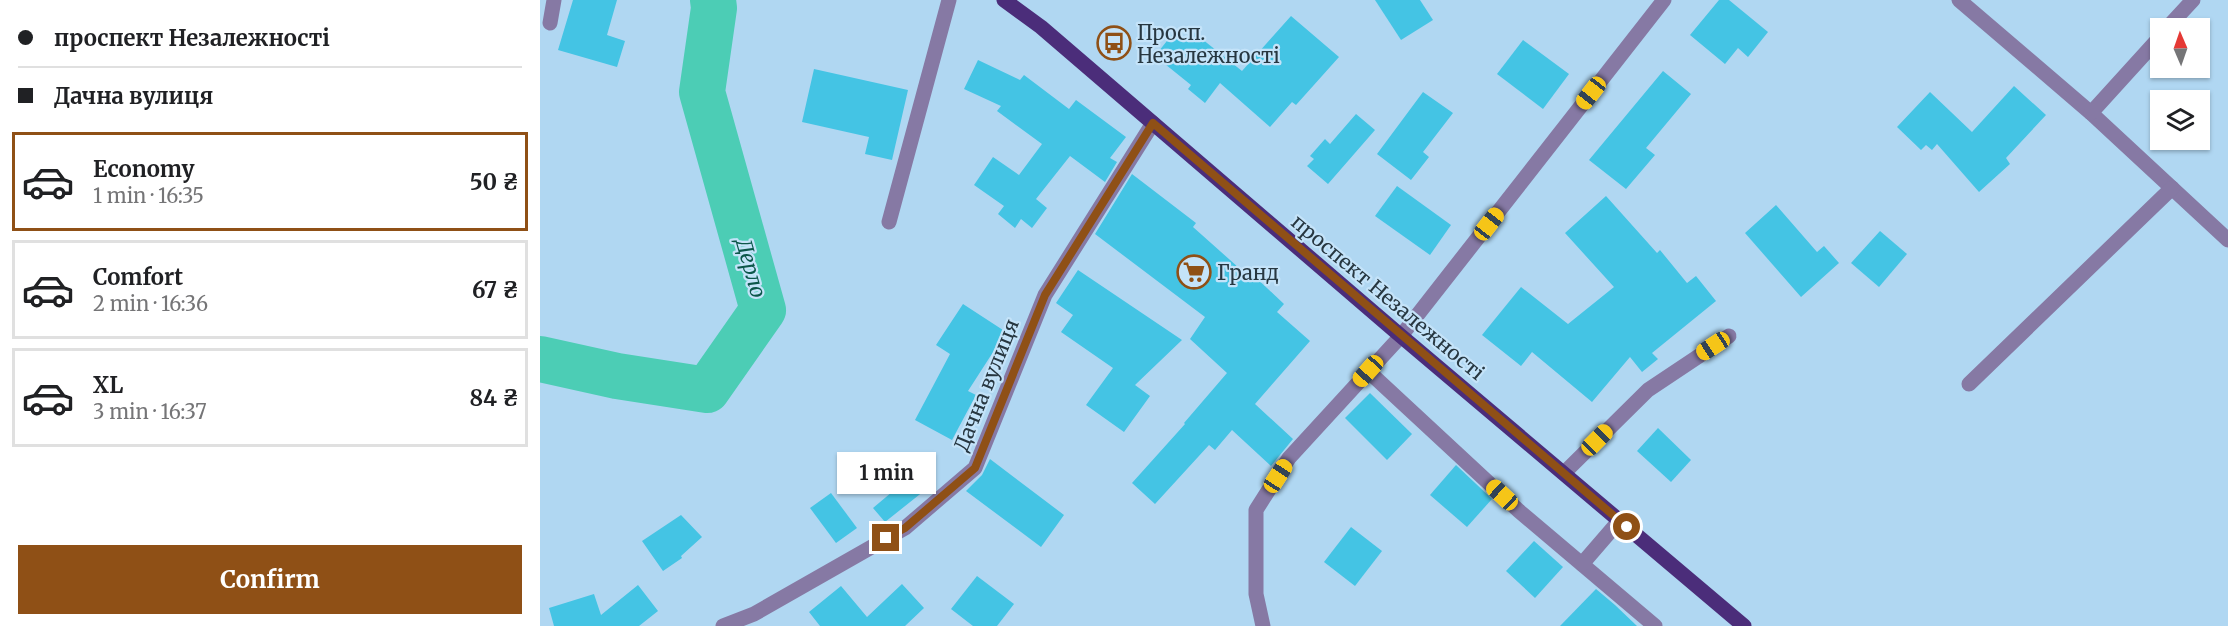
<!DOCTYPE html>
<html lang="en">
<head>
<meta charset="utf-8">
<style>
  body { margin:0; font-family:Merriweather,serif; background:#f6f6f6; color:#202124; height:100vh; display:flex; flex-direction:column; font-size:22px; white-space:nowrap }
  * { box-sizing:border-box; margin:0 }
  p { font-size:20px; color:#757577 }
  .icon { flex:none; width:33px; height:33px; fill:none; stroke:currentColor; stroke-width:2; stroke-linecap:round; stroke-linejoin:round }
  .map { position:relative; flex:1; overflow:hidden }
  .details { display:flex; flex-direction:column; background:#fff; width:540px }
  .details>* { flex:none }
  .guide { display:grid; align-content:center; height:132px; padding:0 18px; background:#fff }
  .needle { width:39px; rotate:358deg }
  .fabs { position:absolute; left:1610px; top:18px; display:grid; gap:12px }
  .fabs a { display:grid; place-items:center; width:60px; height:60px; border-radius:0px; background:#fff; box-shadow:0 2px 4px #0004; font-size:30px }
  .end { position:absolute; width:27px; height:27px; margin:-14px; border:8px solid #8f5016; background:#fff; box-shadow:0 0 0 3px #fff }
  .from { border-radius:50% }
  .bubble { position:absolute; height:42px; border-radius:0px; background:#fff; box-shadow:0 2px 4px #0004; font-size:20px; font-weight:700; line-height:42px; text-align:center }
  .car { position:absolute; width:18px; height:36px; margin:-18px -9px; border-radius:8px; box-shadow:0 0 4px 2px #0007; background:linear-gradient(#f5c518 24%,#345 0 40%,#f5c518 0 76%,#345 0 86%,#f5c518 0) }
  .guide b { display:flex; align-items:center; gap:21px; height:57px; font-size:22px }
  .guide b+b { border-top:2px solid #e0e0e0 }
  .guide i { width:15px; height:15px; background:#202124 }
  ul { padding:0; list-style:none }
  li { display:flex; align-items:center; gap:18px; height:99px; margin:0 12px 9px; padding:0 6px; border:3px solid #e0e0e0; border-radius:0px }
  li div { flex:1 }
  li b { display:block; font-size:22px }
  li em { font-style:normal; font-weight:700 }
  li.active { border-color:#8f5016 }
  li>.icon { width:54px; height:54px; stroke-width:1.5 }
  .primary-button { display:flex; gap:12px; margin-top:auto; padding:12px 18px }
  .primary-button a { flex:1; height:69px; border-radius:0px; background:#8f5016; color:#fff; font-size:24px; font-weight:700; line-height:69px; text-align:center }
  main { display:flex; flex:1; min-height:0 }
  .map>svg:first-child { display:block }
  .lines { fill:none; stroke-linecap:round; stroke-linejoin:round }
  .river { stroke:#4ccdb5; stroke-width:46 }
  .building { fill:#44c4e4 }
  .minor { stroke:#8679a4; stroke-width:15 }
  .major { stroke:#4b2d7a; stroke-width:15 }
  .route { stroke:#8f5016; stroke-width:8 }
  .labels { text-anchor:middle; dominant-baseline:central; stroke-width:4.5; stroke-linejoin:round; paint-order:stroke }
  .poi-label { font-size:20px; fill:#273741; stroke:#c4e3f9; text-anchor:start }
  .street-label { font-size:20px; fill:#273741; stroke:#c4e3f9 }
  .water-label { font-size:21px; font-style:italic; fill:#0c574a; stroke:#c4e3f9 }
</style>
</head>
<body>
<main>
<section class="details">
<div class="guide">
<b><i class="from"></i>проспект Незалежності</b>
<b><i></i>Дачна вулиця</b>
</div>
<ul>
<li class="active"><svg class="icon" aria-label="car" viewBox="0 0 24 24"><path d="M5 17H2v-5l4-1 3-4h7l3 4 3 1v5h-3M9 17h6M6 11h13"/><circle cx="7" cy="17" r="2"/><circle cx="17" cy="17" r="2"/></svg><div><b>Economy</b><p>1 min · 16:35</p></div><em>50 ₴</em></li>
<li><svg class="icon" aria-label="car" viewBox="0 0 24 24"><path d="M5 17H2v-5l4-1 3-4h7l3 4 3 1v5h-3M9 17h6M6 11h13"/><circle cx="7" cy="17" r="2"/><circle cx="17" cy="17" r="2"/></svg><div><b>Comfort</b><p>2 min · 16:36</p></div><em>67 ₴</em></li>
<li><svg class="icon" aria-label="car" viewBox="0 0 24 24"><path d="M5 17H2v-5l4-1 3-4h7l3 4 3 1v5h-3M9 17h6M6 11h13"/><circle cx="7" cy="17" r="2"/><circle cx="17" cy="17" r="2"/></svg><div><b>XL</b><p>3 min · 16:37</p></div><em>84 ₴</em></li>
</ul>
<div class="primary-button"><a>Confirm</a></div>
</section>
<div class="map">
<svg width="1688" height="626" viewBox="0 0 1688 626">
  <rect width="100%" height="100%" fill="#b0d7f2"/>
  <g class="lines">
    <!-- river -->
    <polyline class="river" points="0,359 77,376 167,390 223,310 162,92 174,8 173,0"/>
  </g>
  <!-- building -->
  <g class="building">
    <polygon points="33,0 77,0 67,35 85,41 77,67 18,50"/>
    <polygon points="835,0 880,0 893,20 861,40"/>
    <polygon points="1179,0 1189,0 1228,32 1208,57 1198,48 1185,64 1150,35"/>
    <polygon points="751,16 799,57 756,105 752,102 730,127 680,83 665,103 648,89 651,85 615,56 634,32 644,40 652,31 702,71"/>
    <polygon points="983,40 1029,74 1003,109 957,74"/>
    <polygon points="438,60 480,80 484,75 529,109 536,100 586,137 570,158 577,162 565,182 530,156 496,199 507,208 492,228 481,219 475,228 458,214 464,206 434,185 453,157 479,175 502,144 457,111 461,106 424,89"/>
    <polygon points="274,69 368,90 352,160 325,154 329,137 262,122"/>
    <polygon points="1123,71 1151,94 1106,148 1115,155 1086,189 1049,160"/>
    <polygon points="1474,86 1506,115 1466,158 1470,164 1439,192 1397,144 1392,150 1386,145 1381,150 1357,127 1390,92 1432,132"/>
    <polygon points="883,92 913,113 883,152 889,157 871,180 837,154"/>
    <polygon points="816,114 835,130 788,184 767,166 774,159 770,156 785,139 790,144"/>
    <polygon points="592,174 656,223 653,227 708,276 711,273 744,304 737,312 770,341 715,404 753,439 731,466 692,430 675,450 669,445 615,504 592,483 645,424 644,423 687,373 650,339 665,317 555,234"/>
    <polygon points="857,186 911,225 890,255 835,216"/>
    <polygon points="1066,196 1117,253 1120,250 1147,283 1156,276 1176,301 1112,353 1118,359 1102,372 1090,357 1052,402 992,352 981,366 942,335 981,287 1028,324 1074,287 1025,233"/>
    <polygon points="1236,205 1277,252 1284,246 1299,263 1261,297 1205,233"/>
    <polygon points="1340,231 1367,254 1339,287 1311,263"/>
    <polygon points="538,270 642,340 595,385 610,396 584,432 546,405 573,368 521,332 533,315 516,303"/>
    <polygon points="423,304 466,332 428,391 436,395 412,440 375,420 410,354 396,345"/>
    <polygon points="830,393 872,434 847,460 805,418"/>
    <polygon points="1118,428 1151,460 1131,482 1097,451"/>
    <polygon points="375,459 394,483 345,522 333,508 365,481 358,473"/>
    <polygon points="450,459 524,515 501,547 426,491 442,475"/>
    <polygon points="916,465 952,499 927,527 890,495"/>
    <polygon points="291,493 317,528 296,543 270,508"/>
    <polygon points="141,515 162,537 141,556 142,558 123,571 102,541"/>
    <polygon points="811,527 842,551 815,586 784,562"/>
    <polygon points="994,541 1023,567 995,598 966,571"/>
    <polygon points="437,576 474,604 457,626 433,626 411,609"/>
    <polygon points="362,584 384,608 365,626 280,626 269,612 301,586 327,617"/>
    <polygon points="98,585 118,611 99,626 14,626 9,608 54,594 61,615"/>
    <polygon points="1056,589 1075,605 1097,626 1020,626"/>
  </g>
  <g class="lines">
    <!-- minor -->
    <g class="minor">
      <polyline points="1419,0 1551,113 1688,240"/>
      <polyline points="10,23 14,0"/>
      <polyline points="1627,28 1653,0"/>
      <polyline points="1551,113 1620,37"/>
      <polyline points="349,222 409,0"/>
      <polyline points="828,371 979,511 1115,626"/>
      <polyline points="1429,384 1632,188"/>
      <polyline points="1024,473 1108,390 1189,336"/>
      <polyline points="1042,564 1080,520"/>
      <polyline points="183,626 214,614 365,528 435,468 505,295 613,123"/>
      <polyline points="723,626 716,594 716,510 749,458 861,336 1124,0"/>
    </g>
    <!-- major -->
    <polyline class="major" points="464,0 501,27 861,336 1204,626"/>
  </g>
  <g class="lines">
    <!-- route -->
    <polyline class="route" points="346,538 365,528 435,468 505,295 613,123 1087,527"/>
  </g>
  <!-- icons -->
  <defs>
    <symbol id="bus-ring" viewBox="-11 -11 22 22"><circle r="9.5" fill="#c4e3f9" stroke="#8f5016" stroke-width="1.5"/><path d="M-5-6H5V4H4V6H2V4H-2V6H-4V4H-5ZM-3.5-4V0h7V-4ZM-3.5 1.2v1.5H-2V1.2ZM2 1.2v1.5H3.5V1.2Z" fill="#8f5016"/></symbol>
    <symbol id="supermarket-ring" viewBox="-11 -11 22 22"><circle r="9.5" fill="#c4e3f9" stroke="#8f5016" stroke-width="1.5"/><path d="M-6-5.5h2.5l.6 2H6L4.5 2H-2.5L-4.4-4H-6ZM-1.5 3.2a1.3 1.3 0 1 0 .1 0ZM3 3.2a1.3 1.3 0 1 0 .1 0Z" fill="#8f5016"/></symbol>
  </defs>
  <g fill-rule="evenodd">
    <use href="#bus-ring" x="555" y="24" width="38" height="38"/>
    <use href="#supermarket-ring" x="635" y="253" width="38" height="38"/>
  </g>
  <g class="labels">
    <!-- poi labels -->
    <g class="poi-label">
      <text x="597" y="32">Просп.<tspan x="597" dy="23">Незалежності</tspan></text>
      <text x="677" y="272">Гранд</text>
    </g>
    <!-- street labels -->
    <g class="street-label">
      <text transform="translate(848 297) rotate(40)">проспект Незалежності</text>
      <text transform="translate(446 385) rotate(-68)">Дачна вулиця</text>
    </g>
    <!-- water labels -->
    <g class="water-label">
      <text transform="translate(211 268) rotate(74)">Дерло</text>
    </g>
  </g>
</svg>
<div class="fabs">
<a><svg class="needle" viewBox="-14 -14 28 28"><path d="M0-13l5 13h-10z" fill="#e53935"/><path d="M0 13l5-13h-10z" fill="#757577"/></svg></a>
<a><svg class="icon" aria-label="layers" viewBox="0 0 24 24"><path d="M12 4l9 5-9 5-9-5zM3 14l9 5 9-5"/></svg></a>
</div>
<i class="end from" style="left:1087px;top:527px"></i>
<i class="end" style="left:346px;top:538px"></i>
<div class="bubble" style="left:297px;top:452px;width:99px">1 min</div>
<i class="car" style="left:1051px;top:93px;rotate:218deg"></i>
<i class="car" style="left:949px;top:224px;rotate:38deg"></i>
<i class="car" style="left:1173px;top:346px;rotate:237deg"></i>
<i class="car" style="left:828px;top:371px;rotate:222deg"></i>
<i class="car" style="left:1057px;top:440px;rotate:45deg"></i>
<i class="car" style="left:738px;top:476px;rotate:33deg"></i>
<i class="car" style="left:962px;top:495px;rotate:313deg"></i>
</div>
</main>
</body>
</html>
